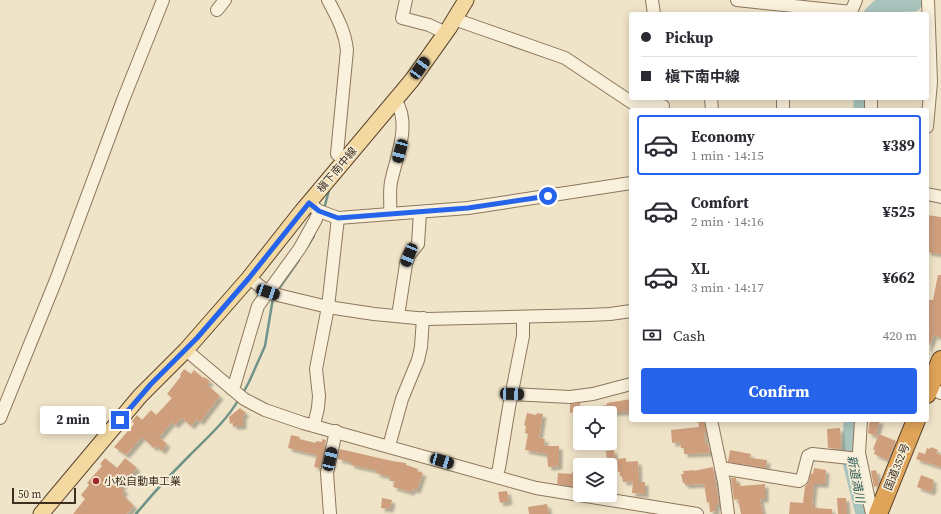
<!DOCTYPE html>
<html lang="en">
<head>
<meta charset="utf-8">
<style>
  body { margin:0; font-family:"Source Serif 4","Noto Sans JP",serif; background:#f7f7f7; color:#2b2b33; height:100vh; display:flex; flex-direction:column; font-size:15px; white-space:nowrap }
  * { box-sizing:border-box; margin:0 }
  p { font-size:13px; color:#7c7c81 }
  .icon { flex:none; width:22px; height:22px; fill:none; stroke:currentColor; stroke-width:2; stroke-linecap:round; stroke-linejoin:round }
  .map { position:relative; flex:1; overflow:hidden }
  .side { position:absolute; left:629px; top:108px; width:300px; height:314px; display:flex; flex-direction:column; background:#fff; border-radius:4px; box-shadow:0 2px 10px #0003 }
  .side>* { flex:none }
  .banner { position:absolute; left:629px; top:12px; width:300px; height:88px; border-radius:4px; box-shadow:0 2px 10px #0003; display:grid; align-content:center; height:88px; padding:0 12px; background:#fff }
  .controls { position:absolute; left:573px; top:406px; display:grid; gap:8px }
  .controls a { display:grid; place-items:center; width:44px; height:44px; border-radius:4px; background:#fff; box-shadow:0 2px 10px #0003; font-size:20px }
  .scale { position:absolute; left:12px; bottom:10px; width:64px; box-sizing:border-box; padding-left:4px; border:2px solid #3d2e20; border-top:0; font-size:11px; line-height:14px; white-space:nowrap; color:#3d2e20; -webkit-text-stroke:3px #f7eed8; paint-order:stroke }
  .end { position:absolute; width:18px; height:18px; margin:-9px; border:5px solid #2563eb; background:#fff; box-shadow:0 0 0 2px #fff }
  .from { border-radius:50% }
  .bubble { position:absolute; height:28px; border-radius:4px; background:#fff; box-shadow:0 2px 10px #0003; font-size:13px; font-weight:700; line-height:28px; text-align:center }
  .car { position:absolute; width:12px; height:24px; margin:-12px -6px; border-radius:5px; box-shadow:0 0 3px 1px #0007; background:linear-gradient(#222 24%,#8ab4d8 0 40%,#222 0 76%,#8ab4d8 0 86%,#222 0) }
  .banner b { display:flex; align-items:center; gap:14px; height:38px; font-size:15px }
  .banner b+b { border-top:1px solid #e1e1e2 }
  .banner i { width:10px; height:10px; background:#2b2b33 }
  ul { padding:7px 0 0; list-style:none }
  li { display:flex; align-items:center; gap:12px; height:60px; margin:0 8px 6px; padding:0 4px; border:2px solid transparent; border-radius:4px }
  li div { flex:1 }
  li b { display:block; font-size:15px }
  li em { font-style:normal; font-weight:700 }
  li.current { border-color:#2563eb }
  li>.icon { width:36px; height:36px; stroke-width:1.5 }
  .pay { display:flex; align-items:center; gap:10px; height:44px; padding:0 12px; font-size:15px }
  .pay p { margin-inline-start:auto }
  .cta { display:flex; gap:8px; margin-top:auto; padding:8px 12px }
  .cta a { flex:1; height:46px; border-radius:4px; background:#2563eb; color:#fff; font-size:16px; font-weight:700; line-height:46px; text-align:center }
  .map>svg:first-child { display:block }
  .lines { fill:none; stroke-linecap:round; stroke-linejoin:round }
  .stream { stroke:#6f938a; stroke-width:2.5 }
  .river { stroke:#a9c4bc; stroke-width:15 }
  .building { fill:#cf9f7d; filter:url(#shadow) }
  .minor-casing { stroke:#8d765c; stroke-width:14 }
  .major-casing { stroke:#5b4430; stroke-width:17 }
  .highway-casing { stroke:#5b4430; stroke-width:20 }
  .minor { stroke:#faf1dc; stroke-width:12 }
  .major { stroke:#f3d9a0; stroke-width:15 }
  .highway { stroke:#e0a458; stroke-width:18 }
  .route { stroke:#2563eb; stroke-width:5 }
  .poi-dot { fill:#9e2a2b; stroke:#f7eed8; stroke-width:1.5 }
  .labels { text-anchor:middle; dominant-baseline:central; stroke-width:3.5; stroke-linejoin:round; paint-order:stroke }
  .street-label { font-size:11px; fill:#3d2e20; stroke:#f7eed8 }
  .poi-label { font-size:11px; fill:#3d2e20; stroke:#f7eed8; text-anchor:start }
  .water-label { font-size:12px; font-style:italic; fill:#2f5d5a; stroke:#f7eed8 }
</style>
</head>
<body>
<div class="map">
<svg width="941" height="514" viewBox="0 0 941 514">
  <defs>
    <filter id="shadow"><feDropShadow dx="3.5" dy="3.5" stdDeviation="1" flood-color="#0004"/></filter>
  </defs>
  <rect width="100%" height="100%" fill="#f0e4c8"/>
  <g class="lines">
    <!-- stream -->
    <g class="stream">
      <polyline points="324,209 329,190"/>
      <polyline points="307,247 314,236"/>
      <polyline points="278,290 299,260"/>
      <polyline points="243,393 249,382 265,346 273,298"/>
      <path d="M136,514C153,493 171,474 190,455C207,438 227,420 239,399"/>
    </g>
    <!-- river -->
    <g class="river">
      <polyline points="871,14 877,8 882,5 914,4"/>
      <polyline points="861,110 861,98"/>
      <polyline points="851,420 850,462 863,514"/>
    </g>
  </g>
  <!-- building -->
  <g class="building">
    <polygon points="927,215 941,217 941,254 927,252"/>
    <polygon points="938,275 941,275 941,338 934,335 927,351 927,300 933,300"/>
    <polygon points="184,369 191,374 194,370 203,378 204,377 210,381 207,385 220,396 200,422 197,419 191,426 182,418 175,425 172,422 159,437 167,444 162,451 156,446 154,448 142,437 126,455 114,447 134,424 132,421 137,415 142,420 151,410 156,415 172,398 167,394 181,376 180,375"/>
    <polygon points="631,399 631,411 605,413 604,405 607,405 607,403"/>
    <polygon points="580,403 580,412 570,413 570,404"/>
    <polygon points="240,408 246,413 243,416 243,426 233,426 233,423 230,424 229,417"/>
    <polygon points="527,413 536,415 537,413 543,414 539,438 545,439 544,446 559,446 559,466 548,467 547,454 525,450 528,434 525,433 526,426 524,425"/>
    <polygon points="698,420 704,420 706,432 704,432 706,445 708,445 710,453 684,454 684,448 681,448 680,442 672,443 671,430 699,427"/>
    <polygon points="870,420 880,420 876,436 868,433"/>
    <polygon points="840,428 841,449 828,448 827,429"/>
    <polygon points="879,434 896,441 888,460 874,454 875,450 873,449"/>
    <polygon points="291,435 300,437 299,439 316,443 316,441 322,442 322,439 326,440 320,468 314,467 317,455 288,448"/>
    <polygon points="931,447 938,450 936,453 941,455 941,467 916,459 919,452 925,454 927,448 930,449"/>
    <polygon points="340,449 392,461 406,463 406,465 418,469 417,471 423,473 417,490 412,489 411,492 393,487 395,481 390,481 390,477 376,473 377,471 375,470 351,465 351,462 338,459"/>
    <polygon points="614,450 615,459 607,460 606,451"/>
    <polygon points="730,450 751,454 750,458 767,460 766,468 728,462"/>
    <polygon points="105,458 117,468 125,458 137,468 121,487 125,491 122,494 134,506 127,514 73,514 85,499 81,495 89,485 87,483 102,466 100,464"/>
    <polygon points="626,458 626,462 638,461 639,482 645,482 645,494 632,493 633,481 623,482 622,476 620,476 620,472 618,472 617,459"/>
    <polygon points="713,467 719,505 716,505 716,511 710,512 709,502 707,503 704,484 685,485 685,483 683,483 681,474 684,474 683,471 694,470 694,471"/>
    <polygon points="814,468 826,470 825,484 814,484 812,505 815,505 815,508 832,509 832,514 789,514 790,502 803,503 805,486 806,486 809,481 811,473 813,474"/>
    <polygon points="876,470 879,484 878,486 874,487 871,471"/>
    <polygon points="572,472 579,473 577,487 557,484 558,473 572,474"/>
    <polygon points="921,475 934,480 932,485 934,486 931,492 917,487"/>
    <polygon points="731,478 736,478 737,484 740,484 740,486 765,484 765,499 760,499 763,514 741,514 738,499 734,500"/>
    <polygon points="507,491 509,501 500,503 498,492"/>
    <polygon points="382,498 392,500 390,509 381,508"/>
    <polygon points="837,498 846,498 847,514 838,514"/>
    <polygon points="547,504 549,514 529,514 528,507"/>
  </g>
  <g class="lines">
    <defs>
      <g id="minor">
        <path d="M328,0C337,17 345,31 347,50L337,154L345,161"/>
        <polyline points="406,0 402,18 429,25 446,33"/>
        <polyline points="652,0 654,14"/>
        <polyline points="737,0 851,12 856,0"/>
        <polyline points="217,10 225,0"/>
        <polyline points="454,19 565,58 634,104 646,106 663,106"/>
        <polyline points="711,98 712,110"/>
        <polyline points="783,110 783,98"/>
        <polyline points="871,110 871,98"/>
        <polyline points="927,127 931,82 928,0"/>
        <polyline points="927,194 941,197"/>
        <polyline points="309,203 319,211 338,218 468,208 631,183"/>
        <path d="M390,214C391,204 389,192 391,182C396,157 412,123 395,100"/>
        <polyline points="249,278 268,292 282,296 328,307 374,314 427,319 588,315 610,314 631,311"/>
        <polyline points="398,316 406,264 409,255 418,244 420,212"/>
        <polyline points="186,350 244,399 265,410 303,423 536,488 697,514"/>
        <polyline points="927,387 941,393"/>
        <polyline points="232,389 235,383 258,306 300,248 316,219 319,211"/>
        <polyline points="512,394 570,397 593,394 631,384"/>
        <polyline points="0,418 56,280 123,100 163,0"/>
        <polyline points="711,420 724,482 728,514"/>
        <polyline points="861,420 859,453 872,514"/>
        <polyline points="314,425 318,408 319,396 316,369 328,307 338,218"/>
        <polyline points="389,446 402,399 418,360 421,347 423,318"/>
        <polyline points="721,468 799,481 802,479 808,456 812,454 860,459"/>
        <polyline points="496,476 499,468 509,407 523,336 523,317"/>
        <polyline points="330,514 327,473 336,431"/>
      </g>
      <polyline id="major" points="41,514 140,396 186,350 249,278 302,211 412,80 449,28 466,0"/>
      <g id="highway">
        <polyline points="927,394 941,360"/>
        <polyline points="878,514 916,420"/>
      </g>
    </defs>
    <!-- minor casing -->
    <use href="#minor" class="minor-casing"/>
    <!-- major casing -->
    <use href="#major" class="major-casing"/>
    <!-- highway casing -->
    <use href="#highway" class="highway-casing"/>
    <!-- minor -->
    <use href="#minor" class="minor"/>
    <!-- major -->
    <use href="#major" class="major"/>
    <!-- highway -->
    <use href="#highway" class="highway"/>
  </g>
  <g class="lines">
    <!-- route -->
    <polyline class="route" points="120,420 151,384 197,338 249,278 309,203 319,211 338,218 468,208 548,196"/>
  </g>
  <!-- markers -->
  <circle class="poi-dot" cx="96" cy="481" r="4"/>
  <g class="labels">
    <!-- street labels -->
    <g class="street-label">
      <text transform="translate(337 170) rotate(-50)">槇下南中線</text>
      <text transform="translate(897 467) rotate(-68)">国道352号</text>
    </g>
    <!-- poi labels -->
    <g class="poi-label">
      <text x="104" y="481">小松自動車工業</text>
    </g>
    <!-- water labels -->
    <g class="water-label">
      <text transform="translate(856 479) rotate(79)">新道満川</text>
    </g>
  </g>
</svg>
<div class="controls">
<a><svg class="icon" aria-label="locate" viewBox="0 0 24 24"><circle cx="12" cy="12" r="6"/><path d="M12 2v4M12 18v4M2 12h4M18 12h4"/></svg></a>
<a><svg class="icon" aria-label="layers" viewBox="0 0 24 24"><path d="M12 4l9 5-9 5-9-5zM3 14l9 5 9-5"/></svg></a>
</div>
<div class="scale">50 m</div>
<i class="end from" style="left:548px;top:196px"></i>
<i class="end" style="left:120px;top:420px"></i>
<div class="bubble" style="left:40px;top:406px;width:66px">2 min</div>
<i class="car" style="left:420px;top:68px;rotate:36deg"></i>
<i class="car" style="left:400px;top:151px;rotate:195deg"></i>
<i class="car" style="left:409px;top:255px;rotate:202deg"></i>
<i class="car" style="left:268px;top:292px;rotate:108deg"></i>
<i class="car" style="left:512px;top:394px;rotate:92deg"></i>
<i class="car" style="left:330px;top:459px;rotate:13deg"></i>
<i class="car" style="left:442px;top:461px;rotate:106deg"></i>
<div class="banner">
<b><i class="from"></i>Pickup</b>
<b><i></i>槇下南中線</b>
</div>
<section class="side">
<ul>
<li class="current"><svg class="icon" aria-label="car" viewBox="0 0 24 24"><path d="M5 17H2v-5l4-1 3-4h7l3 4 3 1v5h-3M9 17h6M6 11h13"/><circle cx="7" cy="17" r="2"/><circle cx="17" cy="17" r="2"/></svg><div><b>Economy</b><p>1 min · 14:15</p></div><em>¥389</em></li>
<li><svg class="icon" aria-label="car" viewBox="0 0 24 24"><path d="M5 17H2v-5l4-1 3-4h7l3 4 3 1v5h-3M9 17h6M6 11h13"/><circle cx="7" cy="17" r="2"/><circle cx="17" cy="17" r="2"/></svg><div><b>Comfort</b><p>2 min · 14:16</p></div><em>¥525</em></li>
<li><svg class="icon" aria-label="car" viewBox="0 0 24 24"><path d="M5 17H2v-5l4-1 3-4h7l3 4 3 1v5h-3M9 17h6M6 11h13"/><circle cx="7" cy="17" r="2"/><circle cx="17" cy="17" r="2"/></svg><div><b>XL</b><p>3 min · 14:17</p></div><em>¥662</em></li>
</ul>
<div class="pay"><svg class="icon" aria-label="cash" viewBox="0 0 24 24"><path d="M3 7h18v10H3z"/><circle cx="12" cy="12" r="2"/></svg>Cash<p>420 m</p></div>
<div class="cta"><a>Confirm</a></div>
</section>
</div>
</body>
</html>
